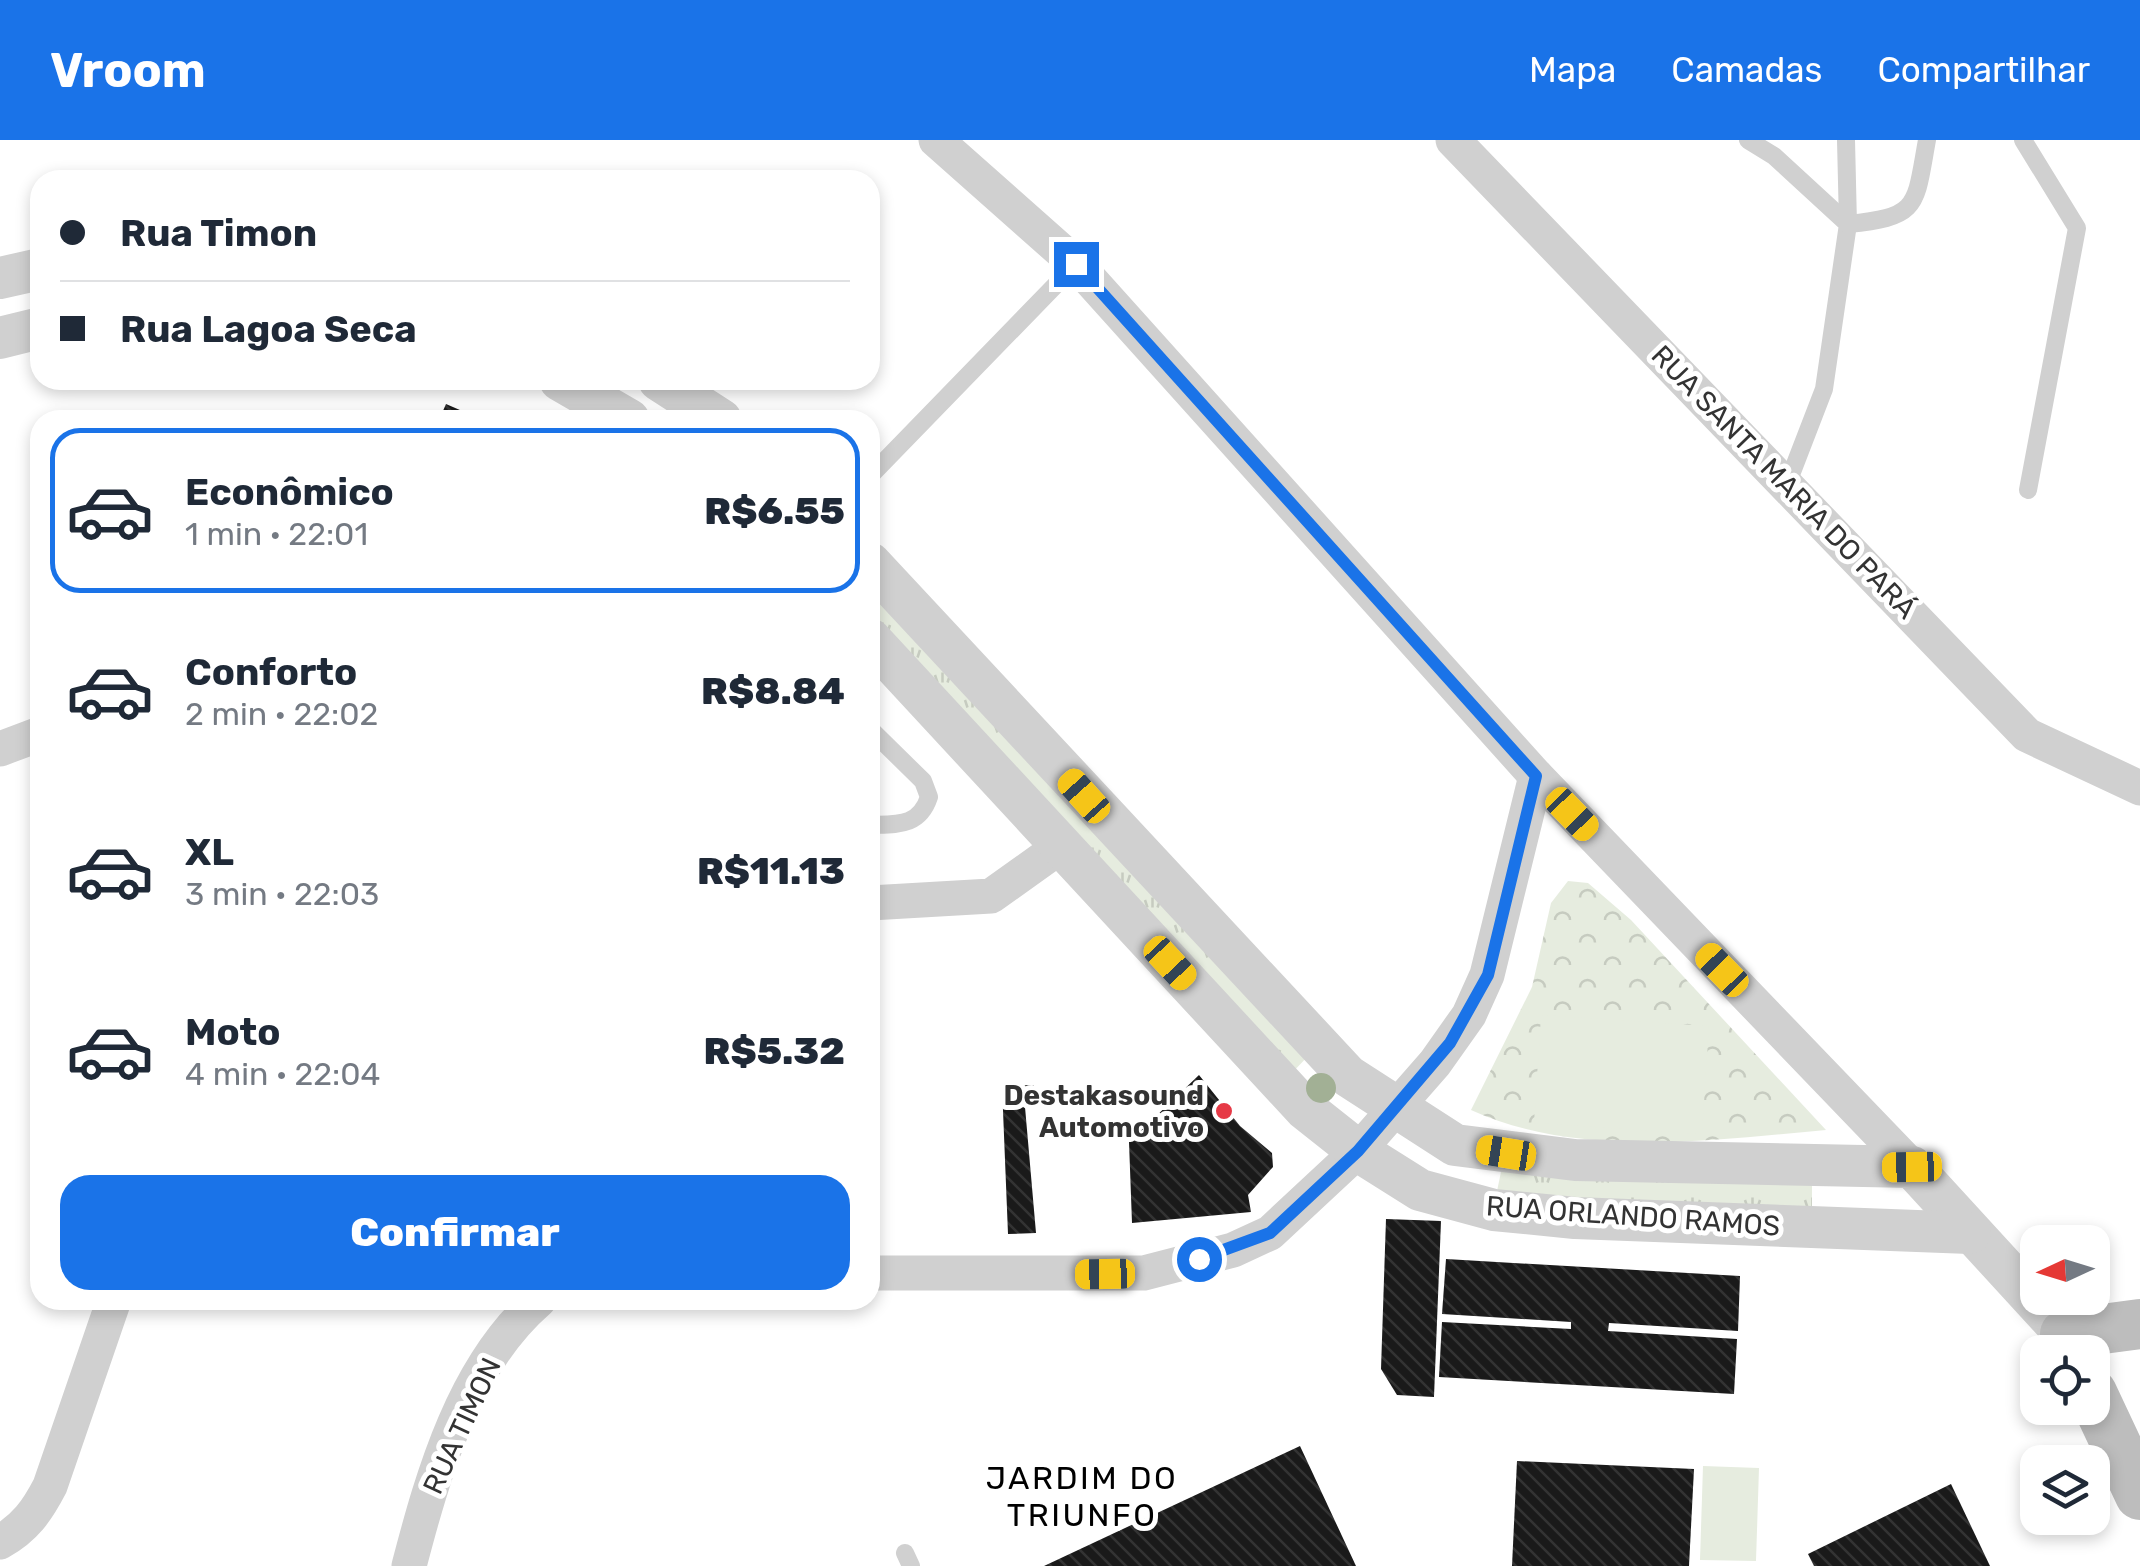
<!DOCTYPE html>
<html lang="pt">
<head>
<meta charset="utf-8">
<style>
  body { margin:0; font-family:Rubik,sans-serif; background:#f2f2f3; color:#1f2937; height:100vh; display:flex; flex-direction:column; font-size:38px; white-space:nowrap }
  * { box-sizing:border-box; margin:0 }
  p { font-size:32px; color:#747a83 }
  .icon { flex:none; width:55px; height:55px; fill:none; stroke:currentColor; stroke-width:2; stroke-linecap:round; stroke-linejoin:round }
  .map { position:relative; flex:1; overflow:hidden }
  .panel { position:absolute; left:30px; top:270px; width:850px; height:900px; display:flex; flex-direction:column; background:#fff; border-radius:30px; box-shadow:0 5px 15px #0003 }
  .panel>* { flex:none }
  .top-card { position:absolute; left:30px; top:30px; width:850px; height:220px; border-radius:30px; box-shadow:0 5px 15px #0003; display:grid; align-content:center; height:220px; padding:0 30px; background:#fff }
  .needle { width:65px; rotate:266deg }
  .fabs { position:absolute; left:2020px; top:1085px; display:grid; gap:20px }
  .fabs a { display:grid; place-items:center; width:90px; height:90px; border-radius:20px; background:#fff; box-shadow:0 5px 15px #0003; font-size:50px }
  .end { position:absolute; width:45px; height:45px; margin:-22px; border:12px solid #1a73e8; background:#fff; box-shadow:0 0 0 5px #fff }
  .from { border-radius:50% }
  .car { position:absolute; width:30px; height:60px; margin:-30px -15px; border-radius:12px; box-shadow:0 0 8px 2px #0007; background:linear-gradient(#f5c518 24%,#345 0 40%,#f5c518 0 76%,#345 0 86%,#f5c518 0) }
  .top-card b { display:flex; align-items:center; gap:35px; height:95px; font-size:38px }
  .top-card b+b { border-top:2px solid #e0e1e3 }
  .top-card i { width:25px; height:25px; background:#1f2937 }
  ul { padding:18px 0 0; list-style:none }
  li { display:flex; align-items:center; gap:30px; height:165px; margin:0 20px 15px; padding:0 10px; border:5px solid transparent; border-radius:30px }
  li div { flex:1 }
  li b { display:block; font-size:38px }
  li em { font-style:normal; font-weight:800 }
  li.on { border-color:#1a73e8 }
  li>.icon { width:90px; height:90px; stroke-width:1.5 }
  .cta { display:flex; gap:20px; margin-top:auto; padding:20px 30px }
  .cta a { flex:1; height:115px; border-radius:30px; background:#1a73e8; color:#fff; font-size:40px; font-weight:800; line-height:115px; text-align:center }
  header { display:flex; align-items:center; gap:60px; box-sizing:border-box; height:140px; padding:0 50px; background:#1a73e8; color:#fff }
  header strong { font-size:48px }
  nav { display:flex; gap:55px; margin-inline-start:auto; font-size:35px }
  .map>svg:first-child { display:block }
  .grass { fill:url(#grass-tufts) }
  .park { fill:url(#park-crowns) }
  .pitch { fill:#e6ecdf }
  .building { fill:url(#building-back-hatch) }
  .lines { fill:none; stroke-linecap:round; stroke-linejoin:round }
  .service { stroke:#d0d0d0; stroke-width:18 }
  .minor { stroke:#d0d0d0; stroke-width:35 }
  .tertiary { stroke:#d0d0d0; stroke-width:42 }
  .secondary { stroke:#bdbdbd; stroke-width:50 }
  .tree { fill:#a2b095 }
  .route { stroke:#1a73e8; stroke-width:12 }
  .poi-dot { fill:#e63946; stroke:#fff; stroke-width:4 }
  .labels { text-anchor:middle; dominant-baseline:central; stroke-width:10; stroke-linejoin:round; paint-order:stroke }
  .street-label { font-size:28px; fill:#333; stroke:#fff }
  .poi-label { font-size:28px; font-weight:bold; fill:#333; stroke:#fff; text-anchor:end }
  .quarter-label { font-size:32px; letter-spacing:2.5px; fill:#000; stroke:#fff }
</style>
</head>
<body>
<header>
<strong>Vroom</strong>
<nav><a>Mapa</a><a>Camadas</a><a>Compartilhar</a></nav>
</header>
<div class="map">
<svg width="2140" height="1426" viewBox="0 0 2140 1426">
  <defs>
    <pattern id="grass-tufts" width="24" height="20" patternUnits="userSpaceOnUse" patternTransform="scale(2.5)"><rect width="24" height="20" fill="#e6ecdf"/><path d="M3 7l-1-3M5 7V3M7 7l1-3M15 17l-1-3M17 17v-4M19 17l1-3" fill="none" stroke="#c6cbc0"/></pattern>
    <pattern id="park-crowns" width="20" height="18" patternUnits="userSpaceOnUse" patternTransform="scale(2.5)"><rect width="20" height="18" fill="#e6ecdf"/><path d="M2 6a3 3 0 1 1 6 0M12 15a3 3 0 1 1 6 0" fill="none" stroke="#c6cbc0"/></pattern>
    <pattern id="building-back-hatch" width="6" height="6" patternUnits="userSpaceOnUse" patternTransform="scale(2.5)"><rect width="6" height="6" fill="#1a1a1a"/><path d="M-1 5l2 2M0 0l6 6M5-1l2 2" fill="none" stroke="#333"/></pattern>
  </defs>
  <rect width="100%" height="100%" fill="#fff"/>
  <!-- grass -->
  <g class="grass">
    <polygon points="870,440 1309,915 1291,934 870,478"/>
    <polygon points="1502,1027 1812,1042 1812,1072 1496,1056"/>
  </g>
  <!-- park -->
  <path class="park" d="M1568,741L1588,743L1631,780L1826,990C1712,1000 1578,1019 1471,970L1532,847L1551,763Z"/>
  <!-- pitch -->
  <g class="pitch">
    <polygon points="1541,875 1709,886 1702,994 1534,983"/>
    <polygon points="1703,1326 1759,1328 1756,1421 1700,1420"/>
  </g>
  <!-- building -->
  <g class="building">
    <polygon points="446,264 483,280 439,280"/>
    <polygon points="1199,935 1240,986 1272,1013 1273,1027 1248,1055 1251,1072 1132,1083 1129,1002"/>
    <polygon points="1034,945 1035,967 1025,967 1036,1093 1008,1094 1002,946"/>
    <polygon points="1386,1079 1441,1081 1434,1257 1397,1255 1381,1229"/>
    <polygon points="1446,1119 1740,1136 1738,1191 1609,1183 1608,1191 1737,1199 1734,1254 1439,1237 1442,1182 1571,1189 1571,1182 1442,1174"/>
    <polygon points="1300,1306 1356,1426 1044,1426"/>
    <polygon points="1517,1321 1694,1329 1689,1426 1512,1426"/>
    <polygon points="1951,1344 1990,1426 1814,1426 1808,1414"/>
  </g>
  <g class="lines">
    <!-- service -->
    <g class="service">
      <polyline points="1748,0 1774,16 1848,84 1824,249 1787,345"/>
      <path d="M1846,0L1848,84C1920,77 1915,66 1927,0"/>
      <polyline points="2023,0 2077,88 2028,350"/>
      <polyline points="870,336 1076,124"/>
      <path d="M870,589L923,641L929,657C919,687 897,684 870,685"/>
      <polyline points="905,1413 911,1426"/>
    </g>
    <!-- minor -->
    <g class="minor">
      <polyline points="936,0 1076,124 1536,636 1912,1027"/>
      <polyline points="1453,0 2027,595 2140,648"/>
      <polyline points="0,609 40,594"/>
      <polyline points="870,763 991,756 1061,706"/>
      <polyline points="870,1133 1144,1133 1233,1110 1270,1093 1358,1011 1435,923 1469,875 1487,835 1536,636"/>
      <path d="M0,1402C25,1388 37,1371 50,1346L114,1160"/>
      <path d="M409,1426C433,1334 464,1225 539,1160"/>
    </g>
    <!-- tertiary -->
    <g class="tertiary">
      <polyline points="0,138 40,129"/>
      <polyline points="0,198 40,188"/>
      <polyline points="560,240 629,280"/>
      <polyline points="659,240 721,280"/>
      <polyline points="870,423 1348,936 1455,1005 1575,1020 1912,1027 2065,1194"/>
      <polyline points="870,499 1305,969 1358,1011 1420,1050 1494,1070 1575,1078 1970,1093"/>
    </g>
    <!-- secondary -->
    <g class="secondary">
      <polyline points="2074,1212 2065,1194 2140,1184"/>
      <polyline points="2092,1253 2140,1355"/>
    </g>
  </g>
  <!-- trees -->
  <circle class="tree" cx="1321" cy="948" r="15"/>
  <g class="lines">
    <!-- route -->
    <polyline class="route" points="1076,124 1536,636 1488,835 1450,903 1358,1011 1270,1093 1199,1119"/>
  </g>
  <!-- markers -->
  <circle class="poi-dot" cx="1224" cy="971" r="10"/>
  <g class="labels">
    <!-- street labels -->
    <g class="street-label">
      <text transform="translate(1784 342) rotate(46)">RUA SANTA MARIA DO PARÁ</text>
      <text transform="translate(1633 1076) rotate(4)">RUA ORLANDO RAMOS</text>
      <text transform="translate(462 1286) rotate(-65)">RUA TIMON</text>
    </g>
    <!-- poi labels -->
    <g class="poi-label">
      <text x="1204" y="955">Destakasound<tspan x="1204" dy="32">Automotivo</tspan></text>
    </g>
    <!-- quarter labels -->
    <g class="quarter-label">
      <text x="1082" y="1338">JARDIM DO<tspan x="1082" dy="37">TRIUNFO</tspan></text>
    </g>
  </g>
</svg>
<div class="fabs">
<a><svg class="needle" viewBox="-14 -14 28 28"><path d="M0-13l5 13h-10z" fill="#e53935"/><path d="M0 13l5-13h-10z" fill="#747a83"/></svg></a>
<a><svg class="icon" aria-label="locate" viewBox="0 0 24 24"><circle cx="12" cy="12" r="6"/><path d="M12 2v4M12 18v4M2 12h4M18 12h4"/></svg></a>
<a><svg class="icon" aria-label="layers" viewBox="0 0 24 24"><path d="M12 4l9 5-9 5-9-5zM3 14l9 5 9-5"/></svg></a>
</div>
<i class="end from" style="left:1199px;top:1119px"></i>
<i class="end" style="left:1076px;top:124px"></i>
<i class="car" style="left:1084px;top:656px;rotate:318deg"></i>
<i class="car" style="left:1572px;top:674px;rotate:136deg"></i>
<i class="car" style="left:1170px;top:823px;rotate:137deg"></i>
<i class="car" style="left:1722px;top:830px;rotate:316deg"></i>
<i class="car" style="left:1506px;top:1013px;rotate:279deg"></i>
<i class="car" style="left:1912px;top:1027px;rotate:269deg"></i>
<i class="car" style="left:1105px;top:1134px;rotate:269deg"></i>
<div class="top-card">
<b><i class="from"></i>Rua Timon</b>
<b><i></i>Rua Lagoa Seca</b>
</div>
<section class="panel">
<ul>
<li class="on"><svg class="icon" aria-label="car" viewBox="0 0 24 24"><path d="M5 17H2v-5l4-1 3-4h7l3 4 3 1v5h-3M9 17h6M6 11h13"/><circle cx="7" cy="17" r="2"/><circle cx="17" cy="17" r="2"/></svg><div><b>Econômico</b><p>1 min · 22:01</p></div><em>R$6.55</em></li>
<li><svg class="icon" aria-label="car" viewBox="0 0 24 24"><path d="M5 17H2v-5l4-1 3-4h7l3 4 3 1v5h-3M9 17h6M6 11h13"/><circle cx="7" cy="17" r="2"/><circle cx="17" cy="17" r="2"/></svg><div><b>Conforto</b><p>2 min · 22:02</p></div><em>R$8.84</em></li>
<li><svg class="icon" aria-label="car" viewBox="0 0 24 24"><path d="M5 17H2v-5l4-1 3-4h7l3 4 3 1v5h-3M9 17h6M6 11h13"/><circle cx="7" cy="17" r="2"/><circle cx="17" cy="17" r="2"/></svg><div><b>XL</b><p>3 min · 22:03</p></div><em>R$11.13</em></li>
<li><svg class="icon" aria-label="car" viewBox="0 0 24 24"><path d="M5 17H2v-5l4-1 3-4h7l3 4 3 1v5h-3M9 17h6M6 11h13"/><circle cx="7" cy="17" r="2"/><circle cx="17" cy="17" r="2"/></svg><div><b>Moto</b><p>4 min · 22:04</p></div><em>R$5.32</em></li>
</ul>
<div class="cta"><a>Confirmar</a></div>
</section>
</div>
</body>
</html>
